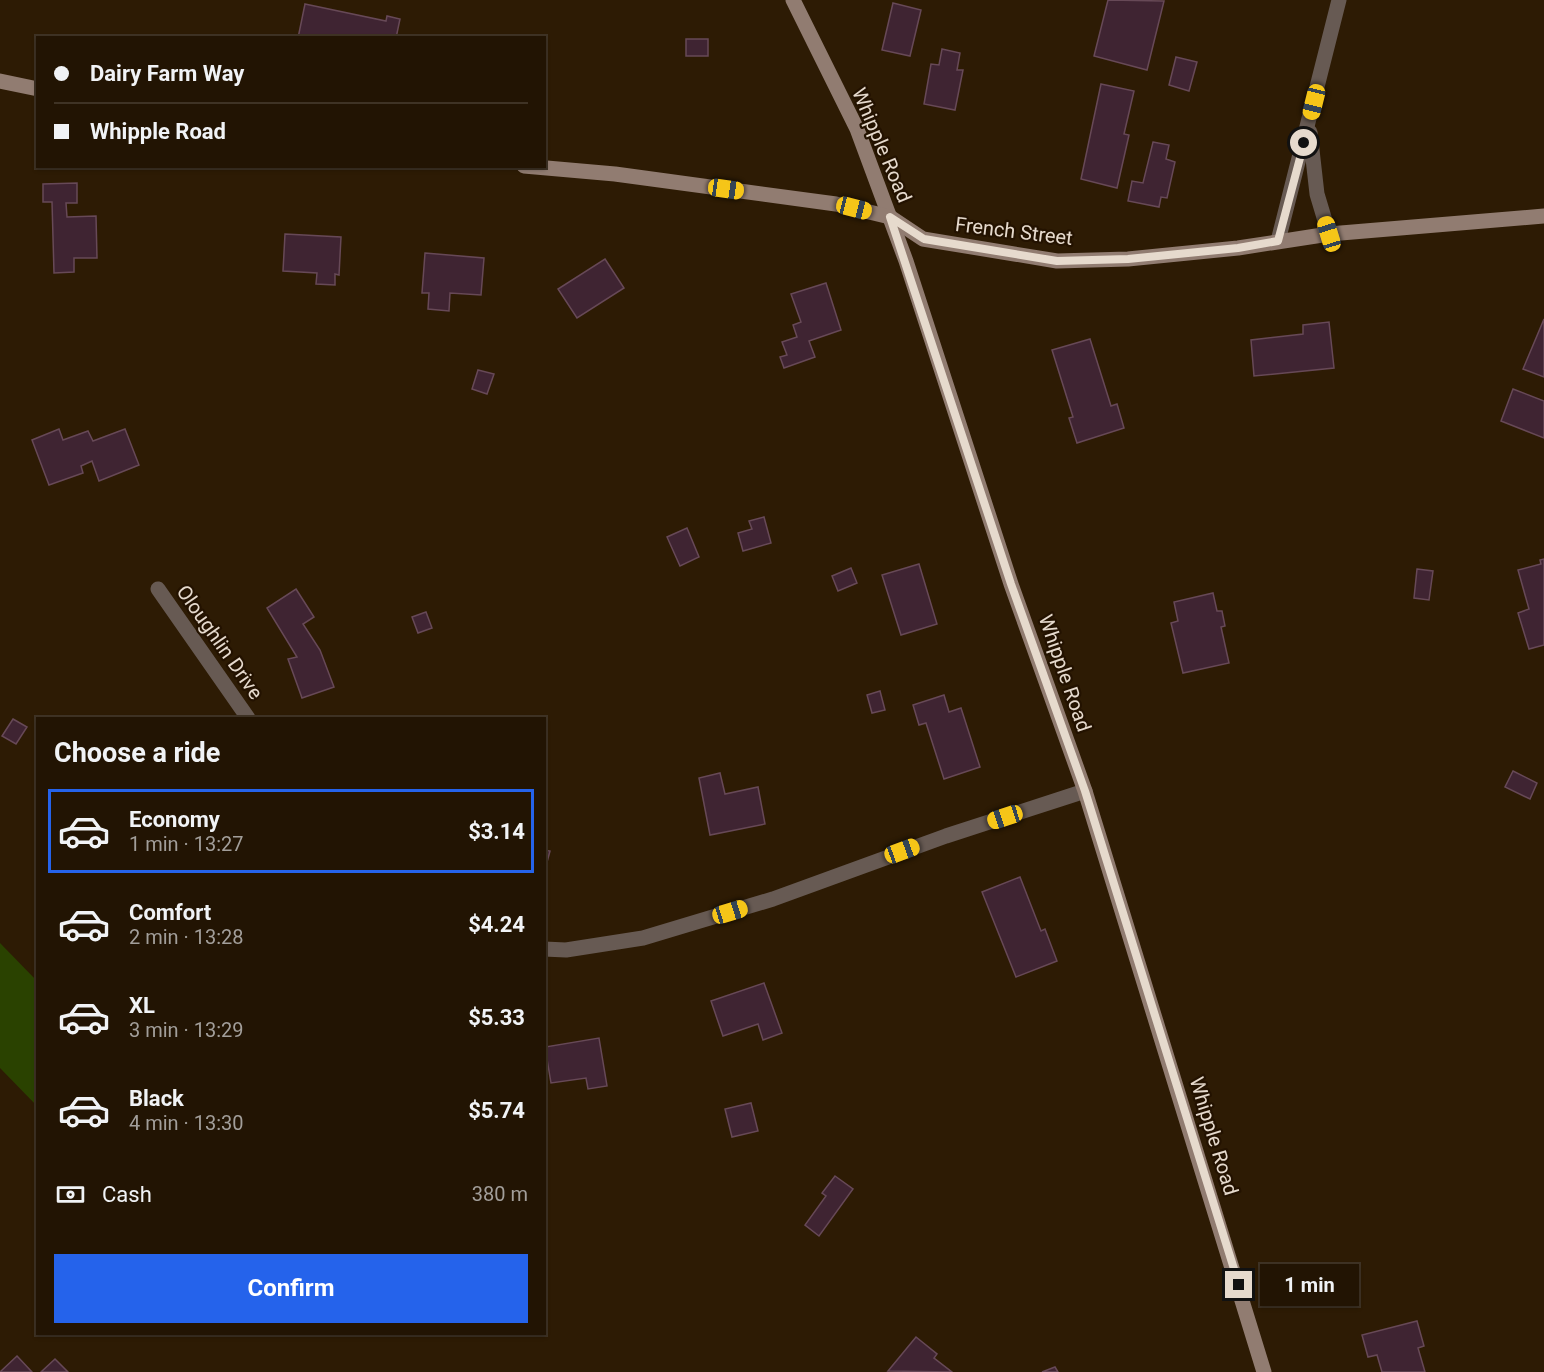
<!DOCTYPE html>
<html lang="en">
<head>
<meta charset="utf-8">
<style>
  body { margin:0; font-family:Roboto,sans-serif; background:#2a1d0d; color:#f1f3f6; height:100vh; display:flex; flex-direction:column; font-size:22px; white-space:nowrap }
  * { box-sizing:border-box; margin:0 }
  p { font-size:20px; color:#a29e9a }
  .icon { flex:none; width:33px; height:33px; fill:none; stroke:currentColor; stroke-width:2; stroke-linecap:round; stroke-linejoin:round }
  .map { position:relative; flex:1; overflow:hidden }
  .drawer { position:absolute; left:36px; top:717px; width:510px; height:618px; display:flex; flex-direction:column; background:#221403; border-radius:0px; box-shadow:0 2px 4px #0004,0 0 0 2px #3f3325 }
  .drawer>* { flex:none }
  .banner { position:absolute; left:36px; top:36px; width:510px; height:132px; border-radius:0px; box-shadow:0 2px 4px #0004,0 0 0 2px #3f3325; display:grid; align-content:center; height:132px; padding:0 18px; background:#221403 }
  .end { position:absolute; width:27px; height:27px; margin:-14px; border:8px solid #e6dacd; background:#111; box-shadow:0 0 0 3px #111 }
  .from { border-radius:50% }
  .bubble { position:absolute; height:42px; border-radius:0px; background:#221403; box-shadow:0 2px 4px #0004,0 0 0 2px #3f3325; font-size:20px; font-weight:700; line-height:42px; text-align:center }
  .car { position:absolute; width:18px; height:36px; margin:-18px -9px; border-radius:8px; box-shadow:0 0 4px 2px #0007; background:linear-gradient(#f5c518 24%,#345 0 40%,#f5c518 0 76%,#345 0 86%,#f5c518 0) }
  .banner b { display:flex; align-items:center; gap:21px; height:57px; font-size:22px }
  .banner b+b { border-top:2px solid #3f3325 }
  .banner i { width:15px; height:15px; background:#f1f3f6 }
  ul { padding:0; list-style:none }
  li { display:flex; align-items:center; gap:18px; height:84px; margin:0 12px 9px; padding:0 6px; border:3px solid transparent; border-radius:0px }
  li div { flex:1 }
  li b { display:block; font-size:22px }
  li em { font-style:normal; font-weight:700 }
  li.current { border-color:#2563eb }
  li>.icon { width:54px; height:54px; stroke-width:1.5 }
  h2 { padding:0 18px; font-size:27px; line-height:72px }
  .pay { display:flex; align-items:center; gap:15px; height:66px; padding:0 18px; font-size:22px }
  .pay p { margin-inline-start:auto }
  .cta { display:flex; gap:12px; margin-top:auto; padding:12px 18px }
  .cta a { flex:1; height:69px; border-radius:0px; background:#2563eb; color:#fff; font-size:24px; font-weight:700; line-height:69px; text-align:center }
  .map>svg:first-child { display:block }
  .green { fill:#2a4200 }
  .building { fill:#3f2432; stroke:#674957; stroke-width:1.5 }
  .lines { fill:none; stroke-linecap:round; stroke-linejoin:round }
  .street { stroke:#675a53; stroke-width:15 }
  .secondary { stroke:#917c71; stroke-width:15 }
  .route { stroke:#e6dacd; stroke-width:8 }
  .labels { text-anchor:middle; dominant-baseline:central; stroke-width:4.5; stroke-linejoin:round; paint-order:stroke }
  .street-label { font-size:20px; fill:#e6dacd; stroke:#231200 }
</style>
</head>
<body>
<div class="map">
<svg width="1544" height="1372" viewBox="0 0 1544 1372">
  <rect width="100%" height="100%" fill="#2d1b04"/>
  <!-- green -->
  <polygon class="green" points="0,943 37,981 37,1106 0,1068"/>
  <!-- building -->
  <g class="building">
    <polygon points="1108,0 1164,1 1147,70 1094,56"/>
    <polygon points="893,3 921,10 910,56 882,50"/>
    <polygon points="305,4 386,21 387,16 400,19 396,38 298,38"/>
    <rect x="686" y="39" width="22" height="17"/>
    <polygon points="942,49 960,53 957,70 963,70 955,110 924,104 931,64 939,65"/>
    <polygon points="1176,57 1197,62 1189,91 1169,85"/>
    <polygon points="1101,84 1134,91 1124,134 1129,135 1117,188 1081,179"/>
    <polygon points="1153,142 1169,145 1166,159 1175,162 1167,198 1161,197 1159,207 1128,201 1132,181 1143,183"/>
    <polygon points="77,183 77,203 66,203 67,217 96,216 97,258 74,258 74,272 54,273 52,202 43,202 43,184"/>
    <polygon points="285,234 341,237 339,275 335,274 335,285 316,284 317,273 283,271"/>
    <polygon points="425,253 484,258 481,295 450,293 449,311 428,309 429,293 422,293"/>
    <polygon points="605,259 624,288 577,318 558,289"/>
    <polygon points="826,283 841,330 809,341 815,357 784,368 780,357 787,355 782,342 797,337 793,325 801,322 791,294"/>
    <polygon points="1544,319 1544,377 1523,369"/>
    <polygon points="1329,322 1334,368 1254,376 1251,340 1303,334 1303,325"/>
    <polygon points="1090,339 1111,406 1117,404 1124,428 1077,443 1069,418 1073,417 1052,350"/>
    <polygon points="478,370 494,374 487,394 472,389"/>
    <polygon points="1513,389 1544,401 1544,438 1501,421"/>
    <polygon points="59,429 63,440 88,431 93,441 125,429 139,465 99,481 92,461 81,466 83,473 49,485 32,440"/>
    <polygon points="764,517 771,543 743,551 738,533 752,529 749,521"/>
    <polygon points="687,528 699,557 680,566 667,537"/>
    <polygon points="1544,559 1544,645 1529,649 1518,613 1529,609 1518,570 1541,564 1540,560"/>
    <polygon points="919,564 937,624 901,635 882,575"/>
    <polygon points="851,568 857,583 838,591 832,576"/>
    <polygon points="1417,569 1433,571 1429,600 1414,598"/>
    <polygon points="296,589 314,617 303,624 320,650 334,687 302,698 288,659 297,657 267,608"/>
    <polygon points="1213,593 1217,611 1222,611 1225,626 1221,627 1229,663 1183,673 1171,623 1178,621 1174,602"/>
    <polygon points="426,612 432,628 418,633 412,617"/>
    <polygon points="880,691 885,710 872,713 867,695"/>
    <polygon points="944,695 949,712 961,708 980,767 944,779 926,723 919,725 913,705"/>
    <polygon points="13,719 27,727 16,744 2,736"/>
    <polygon points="1513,771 1537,783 1530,799 1505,787"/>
    <polygon points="720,773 725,794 758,787 765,824 710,835 699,778"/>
    <polygon points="544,850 550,851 544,873"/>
    <polygon points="1020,877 1041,931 1045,929 1057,961 1016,977 982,892"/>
    <polygon points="764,983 782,1033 763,1040 758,1024 723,1036 711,1001"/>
    <polygon points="599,1038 607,1086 588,1089 586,1078 551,1083 545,1047"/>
    <polygon points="751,1103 758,1131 732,1137 725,1109"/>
    <polygon points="835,1176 853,1189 819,1236 805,1225 826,1196 822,1193"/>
    <polygon points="1417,1321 1424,1346 1418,1348 1425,1372 1382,1372 1377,1355 1368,1357 1362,1335"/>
    <polygon points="916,1337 937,1354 934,1358 952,1372 888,1371"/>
    <polygon points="17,1356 32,1372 0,1372"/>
    <polygon points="55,1359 68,1372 41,1372"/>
    <polygon points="1055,1367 1058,1372 1042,1372"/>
  </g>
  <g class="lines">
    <!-- street -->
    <g class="street">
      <polyline points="1310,132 1317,194 1329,234"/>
      <polyline points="1278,241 1339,0"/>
      <polyline points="158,589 248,718"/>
      <polyline points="544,949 566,950 643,938 773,899 946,836 1085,791"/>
    </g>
    <!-- secondary -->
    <g class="secondary">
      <polyline points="793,0 857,129 906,261 1011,584 1085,791 1264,1372"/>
      <polyline points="0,81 38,89"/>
      <polyline points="524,166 615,174 836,204 890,217 923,239 1057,261 1128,259 1238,248 1329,234 1544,216"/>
    </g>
  </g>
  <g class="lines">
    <!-- route -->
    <polyline class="route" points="1239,1285 1085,791 1011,584 890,217 924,239 1057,261 1128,259 1238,248 1278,241 1304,143"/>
  </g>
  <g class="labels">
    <!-- street labels -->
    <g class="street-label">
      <text transform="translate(882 145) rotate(67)">Whipple Road</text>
      <text transform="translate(1014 231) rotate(7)">French Street</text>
      <text transform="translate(220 642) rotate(55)">Oloughlin Drive</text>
      <text transform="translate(1065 673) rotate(71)">Whipple Road</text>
      <text transform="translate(1214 1136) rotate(73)">Whipple Road</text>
    </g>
  </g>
</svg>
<i class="end from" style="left:1304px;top:143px"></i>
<i class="end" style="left:1239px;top:1285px"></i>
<div class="bubble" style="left:1260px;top:1264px;width:99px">1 min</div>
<i class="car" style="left:1314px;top:102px;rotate:194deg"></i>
<i class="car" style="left:726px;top:189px;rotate:98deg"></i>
<i class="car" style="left:854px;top:208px;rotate:104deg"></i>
<i class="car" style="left:1329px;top:234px;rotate:343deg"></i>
<i class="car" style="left:1005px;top:817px;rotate:252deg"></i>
<i class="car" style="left:902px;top:851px;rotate:70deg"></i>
<i class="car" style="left:730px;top:912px;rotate:73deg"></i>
<div class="banner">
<b><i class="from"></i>Dairy Farm Way</b>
<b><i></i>Whipple Road</b>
</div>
<section class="drawer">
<h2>Choose a ride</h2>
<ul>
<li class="current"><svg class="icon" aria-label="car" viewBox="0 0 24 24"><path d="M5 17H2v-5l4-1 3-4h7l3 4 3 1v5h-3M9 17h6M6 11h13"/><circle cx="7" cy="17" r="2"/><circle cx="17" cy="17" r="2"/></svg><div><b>Economy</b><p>1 min · 13:27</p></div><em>$3.14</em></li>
<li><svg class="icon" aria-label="car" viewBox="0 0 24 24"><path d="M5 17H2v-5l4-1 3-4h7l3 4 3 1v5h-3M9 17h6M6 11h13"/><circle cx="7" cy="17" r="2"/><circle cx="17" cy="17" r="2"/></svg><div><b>Comfort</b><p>2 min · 13:28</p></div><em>$4.24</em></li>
<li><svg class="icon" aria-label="car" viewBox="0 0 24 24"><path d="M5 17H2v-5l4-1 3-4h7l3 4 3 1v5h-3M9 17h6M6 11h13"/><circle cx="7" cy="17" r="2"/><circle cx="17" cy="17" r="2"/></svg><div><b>XL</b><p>3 min · 13:29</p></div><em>$5.33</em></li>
<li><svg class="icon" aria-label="car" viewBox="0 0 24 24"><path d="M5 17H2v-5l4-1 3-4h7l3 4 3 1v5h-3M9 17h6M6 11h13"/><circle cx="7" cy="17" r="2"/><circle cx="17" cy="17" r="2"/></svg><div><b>Black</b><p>4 min · 13:30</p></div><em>$5.74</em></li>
</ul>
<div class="pay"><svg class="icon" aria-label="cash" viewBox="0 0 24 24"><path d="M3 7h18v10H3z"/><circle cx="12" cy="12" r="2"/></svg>Cash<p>380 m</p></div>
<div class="cta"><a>Confirm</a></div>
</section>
</div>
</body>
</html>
